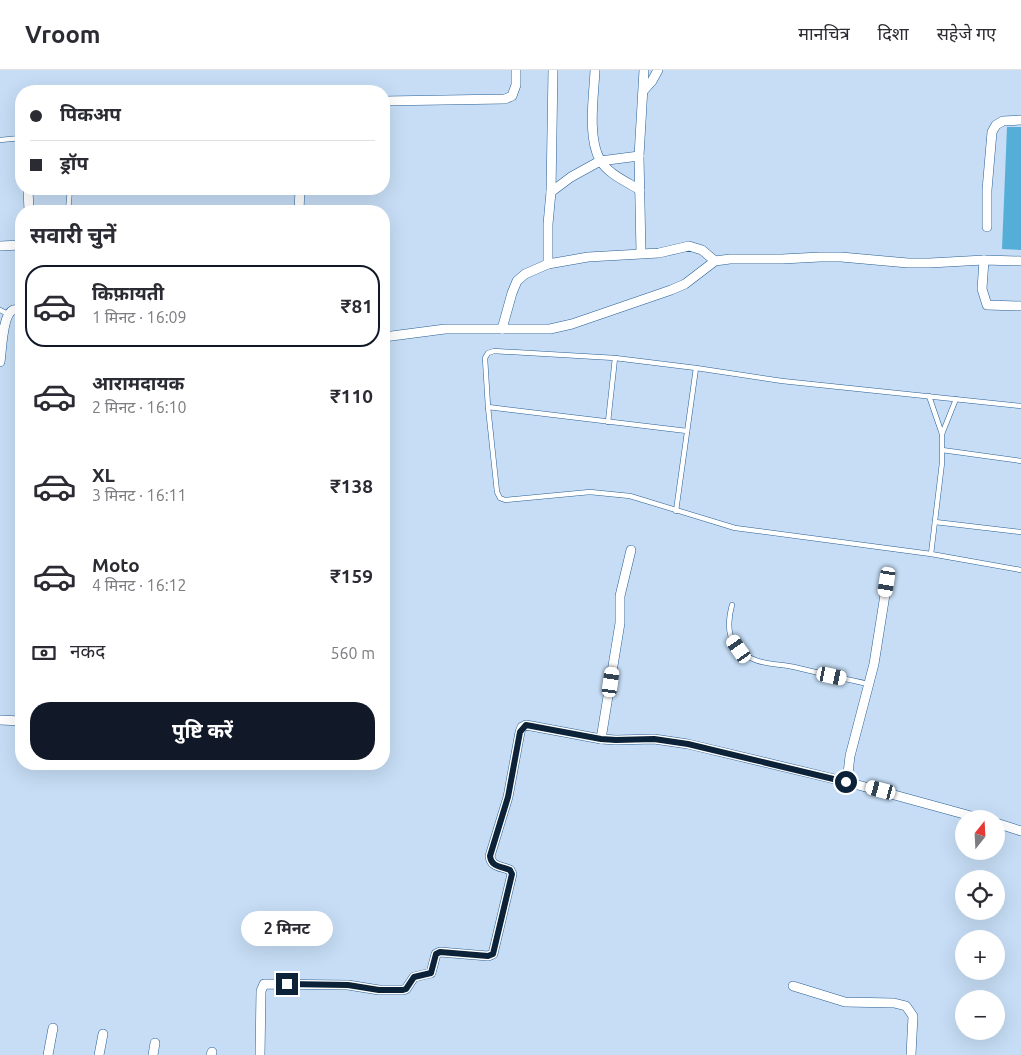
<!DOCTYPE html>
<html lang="hi">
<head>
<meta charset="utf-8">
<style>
  body { margin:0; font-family:Ubuntu,"Noto Sans Devanagari",sans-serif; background:#f2f2f3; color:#2b2b33; height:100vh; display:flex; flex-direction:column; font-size:19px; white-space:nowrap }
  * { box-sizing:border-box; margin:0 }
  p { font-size:16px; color:#7c7c81 }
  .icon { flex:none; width:28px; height:28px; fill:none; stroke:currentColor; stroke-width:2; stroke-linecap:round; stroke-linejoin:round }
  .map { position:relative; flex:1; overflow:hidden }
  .details { position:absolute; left:15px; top:135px; width:375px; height:565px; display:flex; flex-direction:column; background:#fff; border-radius:20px; box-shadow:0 5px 20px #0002 }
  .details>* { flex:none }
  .banner { position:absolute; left:15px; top:15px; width:375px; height:110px; border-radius:20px; box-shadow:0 5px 20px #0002; display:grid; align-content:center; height:110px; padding:0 15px; background:#fff }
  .needle { width:32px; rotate:18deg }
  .buttons { position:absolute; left:955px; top:740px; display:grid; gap:10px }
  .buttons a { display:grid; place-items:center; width:50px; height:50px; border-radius:50%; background:#fff; box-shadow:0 5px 20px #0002; font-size:25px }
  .end { position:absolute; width:22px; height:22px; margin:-11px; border:6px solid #0b2239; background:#fff; box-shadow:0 0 0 2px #fff }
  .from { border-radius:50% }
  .bubble { position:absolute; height:35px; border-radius:18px; background:#fff; box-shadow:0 5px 20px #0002; font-size:16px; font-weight:700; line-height:35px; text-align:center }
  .car { position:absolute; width:15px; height:30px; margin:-15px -8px; border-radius:6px; box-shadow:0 0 4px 1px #0007; background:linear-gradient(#fff 24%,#345 0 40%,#fff 0 76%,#345 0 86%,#fff 0) }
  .banner b { display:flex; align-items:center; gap:18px; height:48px; font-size:19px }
  .banner b+b { border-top:1px solid #e1e1e2 }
  .banner i { width:12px; height:12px; background:#2b2b33 }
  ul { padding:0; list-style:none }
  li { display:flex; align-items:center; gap:15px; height:82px; margin:0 10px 8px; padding:0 5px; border:2px solid transparent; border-radius:20px }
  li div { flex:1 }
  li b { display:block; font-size:19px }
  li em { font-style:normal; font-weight:700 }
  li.active { border-color:#111827 }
  li>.icon { width:45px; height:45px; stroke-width:1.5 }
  h2 { padding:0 15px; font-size:22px; line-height:60px }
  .pay { display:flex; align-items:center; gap:12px; height:55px; padding:0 15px; font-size:19px }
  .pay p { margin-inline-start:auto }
  .cta { display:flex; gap:10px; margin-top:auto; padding:10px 15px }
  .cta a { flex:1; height:58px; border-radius:20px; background:#111827; color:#fff; font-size:20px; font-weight:700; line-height:58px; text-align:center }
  header { display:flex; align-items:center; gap:30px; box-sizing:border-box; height:70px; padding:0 25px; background:#fff; border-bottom:1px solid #e1e1e2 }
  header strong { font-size:24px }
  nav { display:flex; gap:28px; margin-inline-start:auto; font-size:18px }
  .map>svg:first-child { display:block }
  .building { fill:#55aed7 }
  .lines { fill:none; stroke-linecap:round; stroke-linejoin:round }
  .lane-casing { stroke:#285f94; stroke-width:5.5 }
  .street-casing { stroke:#285f94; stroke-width:10 }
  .lane { stroke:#fff; stroke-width:4.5 }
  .street { stroke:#fff; stroke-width:9 }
  .route { stroke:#0b2239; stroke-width:6 }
</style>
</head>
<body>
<header>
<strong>Vroom</strong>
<nav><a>मानचित्र</a><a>दिशा</a><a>सहेजे गए</a></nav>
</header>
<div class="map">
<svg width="1021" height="985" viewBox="0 0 1021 985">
  <rect width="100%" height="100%" fill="#c6ddf5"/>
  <!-- building -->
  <polygon class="building" points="1007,57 1021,57 1021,180 1002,179"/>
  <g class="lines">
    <defs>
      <g id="lane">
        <polyline points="0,70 21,68"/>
        <polyline points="68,141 70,119"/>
        <polyline points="0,240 8,244"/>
        <polyline points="929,326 942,364 942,393 931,484"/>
        <polyline points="1021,336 782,311 696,298 615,288 494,281 488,283 485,288 488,337 497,422 500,428 505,430 590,422 630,426 735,458 931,484 1021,500"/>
        <polyline points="488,337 687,361"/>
        <polyline points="608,352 615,288"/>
        <polyline points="942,364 956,329"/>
        <polyline points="942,380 1021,391"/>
        <polyline points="676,441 696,298"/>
        <polyline points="935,452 1021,462"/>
        <path d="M732,535C726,557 728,579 753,589C765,595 781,594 794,597C819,603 844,609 869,614"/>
      </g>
      <g id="street">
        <path d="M595,0C594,25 587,67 600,90C608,104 627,112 640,120"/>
        <polyline points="644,20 652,11 658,0"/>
        <polyline points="384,31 505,29 512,26 516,15 516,0"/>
        <polyline points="28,119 29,141"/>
        <polyline points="551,122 571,107 600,91 639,86"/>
        <polyline points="299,141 300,119"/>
        <polyline points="987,157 987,120 992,62 996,55 1003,51 1021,50"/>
        <polyline points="0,176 21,175"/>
        <polyline points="641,183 639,86 644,0"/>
        <polyline points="984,190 982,219 987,235 1021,236"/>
        <polyline points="548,194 548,154 551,122 553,0"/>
        <polyline points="502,259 512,223 517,211 525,204 548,194 588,187 659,183 689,176 702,180 715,191"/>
        <polyline points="384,267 445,259 550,259 572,254 671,220 685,214 715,191 730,189 782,189 820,187 841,187 908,193 930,193 984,190 1021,191"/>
        <path d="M0,292C2,281 2,245 13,240C13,240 21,239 21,239"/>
        <polyline points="0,650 21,651"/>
        <polyline points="601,669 620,553 620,526 631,480"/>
        <polyline points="847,712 850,686 874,594 887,512"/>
        <polyline points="996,753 1021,761"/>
        <polyline points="793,916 845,932 894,933 906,936 913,946 911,985"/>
        <polyline points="48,985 53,958"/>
        <polyline points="99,985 103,964"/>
        <polyline points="153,985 155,973"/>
        <polyline points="211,985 212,982"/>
        <path d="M260,985L261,921L264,914L348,915L379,920H403L406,919L414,907L431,903L436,884L440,882L488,886L493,884L512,804L510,800C501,796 491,797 490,786L508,727L520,662L522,657L526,655L601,669L616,670L654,669L688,674L847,712L982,749"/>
      </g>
    </defs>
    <!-- lane casing -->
    <use href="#lane" class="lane-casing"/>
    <!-- street casing -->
    <use href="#street" class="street-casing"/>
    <!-- lane -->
    <use href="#lane" class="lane"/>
    <!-- street -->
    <use href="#street" class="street"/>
  </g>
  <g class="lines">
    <!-- route -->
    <path class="route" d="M287,914L348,915L379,920H403L406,919L414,907L431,903L436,884L440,882L488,886L493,884L512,804L510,800C501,796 491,797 490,786L508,727L520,662L526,655L601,669L616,670L654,669L688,674L846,712"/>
  </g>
</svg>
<div class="buttons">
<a><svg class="needle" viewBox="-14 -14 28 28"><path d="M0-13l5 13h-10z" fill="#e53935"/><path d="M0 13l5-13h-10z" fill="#7c7c81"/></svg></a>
<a><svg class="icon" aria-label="locate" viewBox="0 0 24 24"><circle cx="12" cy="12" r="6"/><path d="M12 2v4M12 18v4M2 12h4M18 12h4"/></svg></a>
<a>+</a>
<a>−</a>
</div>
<i class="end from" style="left:846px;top:712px"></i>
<i class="end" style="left:287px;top:914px"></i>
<div class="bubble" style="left:241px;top:841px;width:92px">2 मिनट</div>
<i class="car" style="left:887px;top:512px;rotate:189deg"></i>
<i class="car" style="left:739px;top:579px;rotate:325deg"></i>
<i class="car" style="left:832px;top:606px;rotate:102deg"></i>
<i class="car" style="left:611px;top:612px;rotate:8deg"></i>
<i class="car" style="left:881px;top:720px;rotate:285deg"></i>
<div class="banner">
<b><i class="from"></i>पिकअप</b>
<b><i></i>ड्रॉप</b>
</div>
<section class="details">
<h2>सवारी चुनें</h2>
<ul>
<li class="active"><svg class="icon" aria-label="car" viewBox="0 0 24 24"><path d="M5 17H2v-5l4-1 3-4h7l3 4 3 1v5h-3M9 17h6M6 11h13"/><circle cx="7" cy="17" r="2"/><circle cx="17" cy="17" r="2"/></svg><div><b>किफ़ायती</b><p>1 मिनट · 16:09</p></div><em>₹81</em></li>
<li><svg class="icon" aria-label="car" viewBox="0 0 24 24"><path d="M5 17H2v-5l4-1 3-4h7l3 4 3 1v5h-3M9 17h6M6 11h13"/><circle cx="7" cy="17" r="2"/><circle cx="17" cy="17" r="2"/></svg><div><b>आरामदायक</b><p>2 मिनट · 16:10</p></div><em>₹110</em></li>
<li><svg class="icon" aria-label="car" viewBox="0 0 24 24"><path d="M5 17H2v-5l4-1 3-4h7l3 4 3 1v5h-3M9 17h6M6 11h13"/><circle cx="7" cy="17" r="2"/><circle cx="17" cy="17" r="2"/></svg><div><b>XL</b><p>3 मिनट · 16:11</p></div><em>₹138</em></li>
<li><svg class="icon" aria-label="car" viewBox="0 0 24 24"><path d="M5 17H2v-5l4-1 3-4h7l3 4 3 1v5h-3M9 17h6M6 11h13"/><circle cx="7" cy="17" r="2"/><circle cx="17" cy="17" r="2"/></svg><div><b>Moto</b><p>4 मिनट · 16:12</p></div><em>₹159</em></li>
</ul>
<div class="pay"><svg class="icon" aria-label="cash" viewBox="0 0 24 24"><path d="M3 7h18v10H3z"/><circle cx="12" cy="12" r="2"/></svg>नकद<p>560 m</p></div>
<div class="cta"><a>पुष्टि करें</a></div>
</section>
</div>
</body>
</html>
